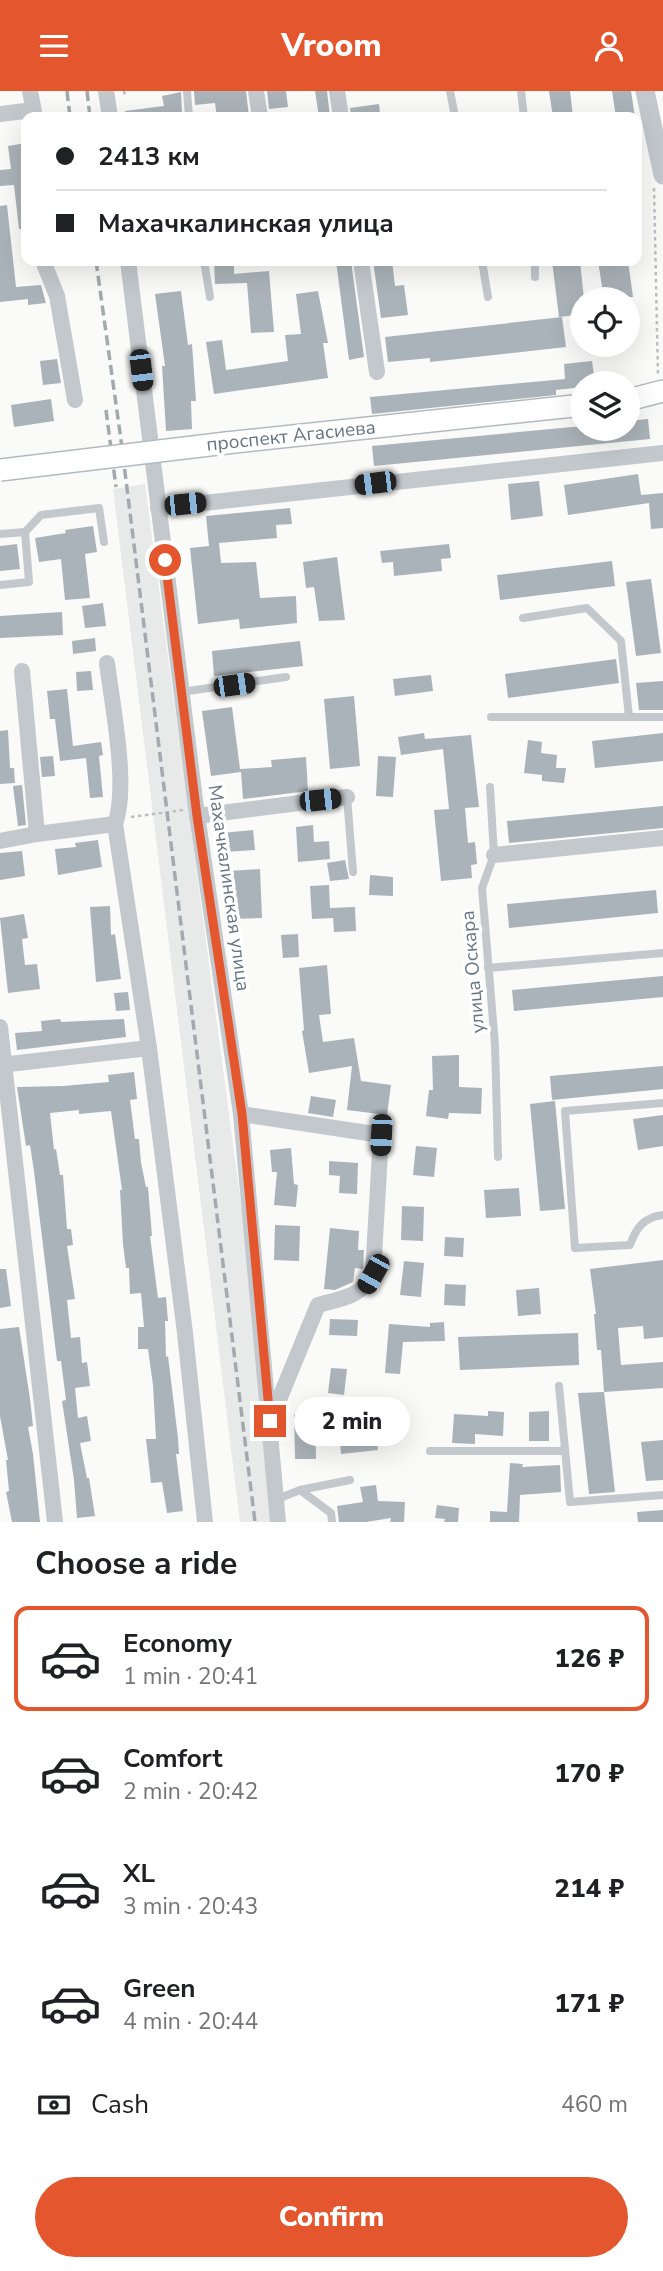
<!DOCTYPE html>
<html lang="en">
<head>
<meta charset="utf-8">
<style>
  body { margin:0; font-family:"Nunito Sans",sans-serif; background:#f6f6f6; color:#202124; height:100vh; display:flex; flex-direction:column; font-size:26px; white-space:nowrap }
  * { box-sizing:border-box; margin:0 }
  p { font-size:23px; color:#757577 }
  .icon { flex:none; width:38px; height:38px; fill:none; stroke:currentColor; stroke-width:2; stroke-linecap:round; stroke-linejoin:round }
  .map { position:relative; height:1431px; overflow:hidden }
  .side { display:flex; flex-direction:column; background:#fff; flex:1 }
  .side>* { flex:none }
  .banner { position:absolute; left:21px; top:21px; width:621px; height:154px; border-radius:14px; box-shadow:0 7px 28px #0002; display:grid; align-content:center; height:154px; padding:0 35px; background:#fff }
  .fabs { position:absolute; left:570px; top:196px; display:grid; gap:14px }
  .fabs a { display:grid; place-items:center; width:70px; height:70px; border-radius:50%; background:#fff; box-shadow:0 7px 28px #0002; font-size:35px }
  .end { position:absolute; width:32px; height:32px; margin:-16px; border:9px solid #e4572e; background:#fff; box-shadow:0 0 0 4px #fff }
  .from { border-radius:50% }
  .bubble { position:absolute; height:49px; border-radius:24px; background:#fff; box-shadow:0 7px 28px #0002; font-size:23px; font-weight:800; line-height:49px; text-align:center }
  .car { position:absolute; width:21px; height:42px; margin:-21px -10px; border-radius:9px; box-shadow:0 0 5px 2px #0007; background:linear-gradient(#222 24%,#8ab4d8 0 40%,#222 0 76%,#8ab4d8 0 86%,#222 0) }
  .banner b { display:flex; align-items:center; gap:24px; height:66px; font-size:26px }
  .banner b+b { border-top:2px solid #e0e0e0 }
  .banner i { width:18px; height:18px; background:#202124 }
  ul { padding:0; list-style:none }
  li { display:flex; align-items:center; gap:21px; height:105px; margin:0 14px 10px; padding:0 21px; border:4px solid transparent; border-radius:14px }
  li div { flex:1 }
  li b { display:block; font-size:26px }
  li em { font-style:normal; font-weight:800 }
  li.active { border-color:#e4572e }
  li>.icon { width:63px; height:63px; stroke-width:1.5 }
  h2 { padding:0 35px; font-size:32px; line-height:84px }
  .pay { display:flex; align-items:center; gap:18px; height:77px; padding:0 35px; font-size:26px }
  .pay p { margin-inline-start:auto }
  .primary-button { display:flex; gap:14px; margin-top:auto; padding:14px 35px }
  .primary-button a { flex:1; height:80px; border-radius:42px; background:#e4572e; color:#fff; font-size:28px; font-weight:800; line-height:80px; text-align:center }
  header { display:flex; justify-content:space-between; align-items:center; height:91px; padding:0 35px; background:#e4572e; color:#fff; font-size:32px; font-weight:800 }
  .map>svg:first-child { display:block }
  .built { fill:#e8e9e9 }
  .building { fill:#aab3b9 }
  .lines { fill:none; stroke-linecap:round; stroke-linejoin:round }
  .secondary-casing { stroke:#b3babf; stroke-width:24 }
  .path { stroke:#bbbfc2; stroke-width:2.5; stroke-dasharray:3.5 3.5; stroke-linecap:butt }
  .service { stroke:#c3c8cc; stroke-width:8 }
  .minor { stroke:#c3c8cc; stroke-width:16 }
  .tertiary { stroke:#c3c8cc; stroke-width:19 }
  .secondary { stroke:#fff; stroke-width:21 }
  .rail { stroke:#a2aab0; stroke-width:3.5; stroke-dasharray:10 5; stroke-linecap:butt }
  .secondary-bridge-casing { stroke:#b3babf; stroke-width:24; stroke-linecap:butt }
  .secondary-bridge { stroke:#fff; stroke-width:21 }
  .route { stroke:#e4572e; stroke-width:9 }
  .labels { text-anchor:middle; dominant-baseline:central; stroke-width:7; stroke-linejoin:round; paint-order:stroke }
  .street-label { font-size:19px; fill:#657683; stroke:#fff }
</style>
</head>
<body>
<header><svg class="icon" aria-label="menu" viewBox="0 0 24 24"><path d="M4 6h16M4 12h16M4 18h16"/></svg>Vroom<svg class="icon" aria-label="person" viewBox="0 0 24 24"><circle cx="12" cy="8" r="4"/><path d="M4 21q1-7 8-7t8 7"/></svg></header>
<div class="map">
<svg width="663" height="1431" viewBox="0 0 663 1431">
  <rect width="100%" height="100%" fill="#fafaf8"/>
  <!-- built -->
  <polygon class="built" points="145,393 251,1188 275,1431 240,1431 113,398"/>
  <!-- building -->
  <g class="building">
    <polygon points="194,0 246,0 249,26 217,26 215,12 195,14"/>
    <polygon points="267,0 286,0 288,16 269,18"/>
    <polygon points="315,0 327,0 330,26 319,26"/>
    <polygon points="549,0 570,0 573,26 553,26"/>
    <polygon points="612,0 631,0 635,26 616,26"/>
    <polygon points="181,1 182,22 157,26 125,26 125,20 164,15 162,5"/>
    <polygon points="379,13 380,22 365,26 351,26 350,17"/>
    <polygon points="26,52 26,138 19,138 14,94 0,95 0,79 11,78 8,55"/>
    <polygon points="7,114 16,196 41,194 46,212 28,214 28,208 0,211 0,115"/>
    <polygon points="214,170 234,170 234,183 269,180 274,241 251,242 247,192 215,193"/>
    <polygon points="336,170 351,170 364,266 349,269"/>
    <polygon points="373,170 392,170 395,195 404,194 408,224 381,227"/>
    <polygon points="552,170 580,170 584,208 583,223 559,226"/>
    <polygon points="598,170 628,170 633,206 604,208"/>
    <polygon points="181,200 188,254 192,253 196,310 191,310 192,338 166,340 162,275 165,275 155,203"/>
    <polygon points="318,200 328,252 323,252 328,287 214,303 206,251 222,249 226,279 288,270 285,244 301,243 296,203"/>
    <polygon points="562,226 566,256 430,271 430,267 388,271 385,246"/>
    <polygon points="57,268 61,292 43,294 40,270"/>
    <polygon points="592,270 595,292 583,292 583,296 556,299 556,304 372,323 370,306 565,288 564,273"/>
    <polygon points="51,308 54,330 14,336 11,314"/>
    <polygon points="648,328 650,348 374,375 372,355 583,335 583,338 628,338 628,330"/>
    <polygon points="638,383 641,404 663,402 663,437 651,438 649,412 568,424 564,394"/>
    <polygon points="539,390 543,425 511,429 508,393"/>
    <polygon points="290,417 292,433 276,434 277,447 219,452 221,472 256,471 260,507 296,505 297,532 240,538 239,528 198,533 190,457 209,455 206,425"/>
    <polygon points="93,435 97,461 85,463 90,507 65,509 61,468 39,471 35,447 66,442 65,439"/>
    <polygon points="17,453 20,478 0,480 0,455"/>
    <polygon points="449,453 451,467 441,468 442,480 394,485 393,471 382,472 380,460"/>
    <polygon points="337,466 345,529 319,530 314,496 306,497 303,471"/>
    <polygon points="612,470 615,495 500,509 497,484"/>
    <polygon points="651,488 661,562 636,565 626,491"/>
    <polygon points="103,512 106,535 85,537 82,515"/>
    <polygon points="62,521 63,544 0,547 0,525"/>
    <polygon points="95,547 96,560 73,563 72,550"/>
    <polygon points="300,550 303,575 214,585 212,560"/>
    <polygon points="616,568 619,592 508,607 505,583"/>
    <polygon points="91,580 93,599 77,600 76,581"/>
    <polygon points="431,584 433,600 395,605 393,588"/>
    <polygon points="663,590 663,619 639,619 636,592"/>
    <polygon points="67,598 73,655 101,651 103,664 99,665 103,706 90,707 86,667 60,670 55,628 50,628 47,600"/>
    <polygon points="354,605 360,675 330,678 324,608"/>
    <polygon points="232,616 240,678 272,676 271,669 306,666 308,700 243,708 241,681 211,685 202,620"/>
    <polygon points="8,639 10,677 14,677 15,692 0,693 0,640"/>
    <polygon points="424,642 425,648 471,644 479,716 465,717 468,752 475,751 477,773 471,774 472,787 441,790 434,719 449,718 443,658 401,664 398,646"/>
    <polygon points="663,642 663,670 595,677 592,650"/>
    <polygon points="528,649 542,651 541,662 557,664 556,677 566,677 564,692 542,690 542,684 524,682"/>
    <polygon points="53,665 55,685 42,686 40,666"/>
    <polygon points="378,665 396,666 393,706 376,705"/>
    <polygon points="22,694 26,734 18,735 13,695"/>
    <polygon points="663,715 663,737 509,752 507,730"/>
    <polygon points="313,734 314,751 329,750 330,768 298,771 296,736"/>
    <polygon points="253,739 255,759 224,761 222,742"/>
    <polygon points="98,749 102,776 58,784 55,758 76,756 75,752"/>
    <polygon points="22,760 25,785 0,789 0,762"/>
    <polygon points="345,769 349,788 330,790 327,772"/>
    <polygon points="260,778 262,827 231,828 228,780"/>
    <polygon points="370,784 393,786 393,805 369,804"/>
    <polygon points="329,794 330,817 355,816 356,840 334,841 333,827 312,828 310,795"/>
    <polygon points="656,799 658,822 509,837 507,813"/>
    <polygon points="110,815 111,844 115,843 121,888 96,891 90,816"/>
    <polygon points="24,823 28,847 22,848 25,874 37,873 40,898 8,902 0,827"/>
    <polygon points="298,843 299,866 283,867 281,844"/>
    <polygon points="327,874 331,923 319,924 323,951 354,947 361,990 391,994 387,1024 347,1019 352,975 309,982 302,940 304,939 299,877"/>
    <polygon points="663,885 663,906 514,920 512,899"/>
    <polygon points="128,901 130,919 116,920 114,902"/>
    <polygon points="60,928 61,931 124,928 126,946 17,959 15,942 42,940 41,930"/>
    <polygon points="459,964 459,996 482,997 481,1023 449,1022 448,1028 426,1025 429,999 433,999 432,965"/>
    <polygon points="663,975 663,998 552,1009 550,985"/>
    <polygon points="134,981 137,1008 130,1009 135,1048 139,1048 141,1072 146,1096 148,1096 152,1145 150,1145 158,1207 166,1206 168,1230 165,1230 166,1266 168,1265 178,1347 179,1363 176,1363 183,1420 167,1422 162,1391 151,1392 146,1348 156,1348 153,1294 148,1258 138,1258 138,1236 144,1236 141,1202 130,1203 129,1177 126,1177 123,1153 120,1099 122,1099 111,1020 79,1023 79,1019 50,1022 54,1059 56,1058 60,1084 63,1084 67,1138 71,1138 73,1154 67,1155 75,1208 67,1209 71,1247 80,1246 82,1272 87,1271 90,1295 75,1297 78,1327 87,1325 91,1350 80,1352 87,1387 89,1387 95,1425 77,1427 74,1389 62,1310 66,1309 61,1270 57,1270 34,1080 30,1054 26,1055 17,996 63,995 109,991 108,984"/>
    <polygon points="311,1005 336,1009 333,1026 308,1022"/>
    <polygon points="555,1010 565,1118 540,1120 530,1013"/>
    <polygon points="663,1024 663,1055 638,1059 633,1028"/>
    <polygon points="416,1055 437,1057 434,1086 413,1084"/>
    <polygon points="291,1057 294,1093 298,1094 296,1116 274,1114 277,1081 272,1081 270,1059"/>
    <polygon points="329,1070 358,1072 357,1103 339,1102 340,1085 329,1084"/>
    <polygon points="519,1097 521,1125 486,1127 484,1099"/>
    <polygon points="402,1115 424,1116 423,1150 401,1149"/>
    <polygon points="275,1134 300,1135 299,1170 274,1169"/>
    <polygon points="330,1137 359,1140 358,1159 364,1159 363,1178 355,1177 353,1191 335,1199 324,1198"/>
    <polygon points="445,1146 464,1147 463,1166 444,1165"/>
    <polygon points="663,1169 663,1246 644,1248 643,1235 618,1237 621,1274 663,1271 663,1297 604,1301 601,1259 597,1259 594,1223 596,1223 590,1178"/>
    <polygon points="404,1170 424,1172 421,1206 400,1204"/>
    <polygon points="0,1178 6,1178 11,1215 0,1217"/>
    <polygon points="445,1193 466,1194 465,1215 444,1214"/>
    <polygon points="539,1197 541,1223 518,1225 516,1199"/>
    <polygon points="330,1228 358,1229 357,1245 329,1244"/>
    <polygon points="444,1231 445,1250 403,1251 400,1283 385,1282 389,1233 430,1236 430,1232"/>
    <polygon points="19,1236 30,1308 33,1335 28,1336 33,1363 40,1431 12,1431 6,1401 9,1400 6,1369 8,1369 0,1325 0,1238"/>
    <polygon points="578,1242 579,1274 460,1279 458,1246"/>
    <polygon points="331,1277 347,1278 344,1304 328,1302"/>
    <polygon points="604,1301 615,1401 589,1403 578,1302"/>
    <polygon points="488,1320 504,1321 503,1345 475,1343 475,1353 452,1352 454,1323 488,1325"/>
    <polygon points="549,1320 549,1350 529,1350 529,1321"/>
    <polygon points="294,1323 315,1323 316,1368 295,1368"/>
    <polygon points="376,1346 378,1359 341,1363 340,1351"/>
    <polygon points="663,1349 663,1389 646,1390 641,1351"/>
    <polygon points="510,1372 523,1373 522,1376 560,1374 561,1401 520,1404 519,1431 490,1431 490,1420 507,1421"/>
    <polygon points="376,1394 378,1410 405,1411 404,1431 390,1431 391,1427 366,1431 339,1431 337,1415 363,1411 360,1396"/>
    <polygon points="437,1414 459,1417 458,1431 444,1431 445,1428 435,1427"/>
    <polygon points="663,1419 663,1431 638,1431 637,1421"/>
  </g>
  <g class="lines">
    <defs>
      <g id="secondary">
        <polyline points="628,309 663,300"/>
        <polyline points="226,352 583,314"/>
      </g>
    </defs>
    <!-- secondary casing -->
    <use href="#secondary" class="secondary-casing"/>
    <!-- path -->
    <g class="path">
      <polyline points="124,0 125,5"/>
      <polyline points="654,97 658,286"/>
      <polyline points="131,726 184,719"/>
    </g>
    <!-- service -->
    <g class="service">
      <polyline points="187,0 189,26"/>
      <polyline points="450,0 455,26"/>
      <polyline points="521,0 524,26"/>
      <polyline points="204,170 210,206"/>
      <polyline points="482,170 488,206"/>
      <polyline points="535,170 535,186"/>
      <polyline points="0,443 25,441"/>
      <polyline points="0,494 29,491 25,441 41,424 99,417 104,451"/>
      <polyline points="523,527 587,517 621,550 629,626"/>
      <polyline points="181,601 286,586"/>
      <polyline points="491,626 663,626"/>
      <polyline points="490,696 494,764 482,797 495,954 498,1066"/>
      <polyline points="347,706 353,781"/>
      <polyline points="488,877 663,862"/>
      <path d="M663,1012L565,1020L575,1157L630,1154C636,1137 644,1126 663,1124"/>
      <polyline points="559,1295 570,1411 663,1404"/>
      <polyline points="430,1360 564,1360"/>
      <polyline points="300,1399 331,1422 332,1431"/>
      <polyline points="275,1409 300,1399 350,1389"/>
    </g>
    <!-- minor -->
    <g class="minor">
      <polyline points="30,0 35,26"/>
      <polyline points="106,0 110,26"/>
      <polyline points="256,0 260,26"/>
      <polyline points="337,0 341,26"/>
      <polyline points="0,23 33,19"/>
      <polyline points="43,170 57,205 75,309"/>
      <polyline points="128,170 196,717 241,1023 278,1431"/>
      <polyline points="361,170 377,281"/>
      <polyline points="158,417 663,362"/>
      <path d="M107,572C112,613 129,696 115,733L149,957L185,1242L205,1431"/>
      <polyline points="22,580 37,743"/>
      <polyline points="197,725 347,706"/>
      <polyline points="0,750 37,743 115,733"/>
      <polyline points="494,764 663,747"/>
      <polyline points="0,936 55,1431"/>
      <polyline points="0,974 149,957"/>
      <path d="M241,1023L381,1044L373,1183C360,1207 342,1207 318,1214L271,1328"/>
    </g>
    <!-- tertiary -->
    <polyline class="tertiary" points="645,0 663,84"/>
    <!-- secondary -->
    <use href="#secondary" class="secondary"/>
    <!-- rail -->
    <g class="rail">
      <polyline points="67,0 70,26"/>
      <polyline points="87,0 90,26"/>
      <polyline points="96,170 121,349 255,1431"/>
      <polyline points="106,319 116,396"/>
    </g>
    <defs>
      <polyline id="secondary-bridge" points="0,379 226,352"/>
    </defs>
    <!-- secondary-bridge casing -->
    <use href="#secondary-bridge" class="secondary-bridge-casing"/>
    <!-- secondary-bridge -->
    <use href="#secondary-bridge" class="secondary-bridge"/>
  </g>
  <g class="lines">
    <!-- route -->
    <polyline class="route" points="165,469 197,725 242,1023 270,1330"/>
  </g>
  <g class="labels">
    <!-- street labels -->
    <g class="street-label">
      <text transform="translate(291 345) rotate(-6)">проспект Агасиева</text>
      <text transform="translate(229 797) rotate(82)">Махачкалинская улица</text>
      <text transform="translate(473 881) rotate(-95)">улица Оскара</text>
    </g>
  </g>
</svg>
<div class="fabs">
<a><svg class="icon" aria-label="locate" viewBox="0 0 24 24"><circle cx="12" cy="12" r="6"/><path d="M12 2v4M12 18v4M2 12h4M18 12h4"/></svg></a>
<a><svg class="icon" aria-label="layers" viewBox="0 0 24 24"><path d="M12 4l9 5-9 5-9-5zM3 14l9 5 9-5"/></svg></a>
</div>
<i class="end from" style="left:165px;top:469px"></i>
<i class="end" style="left:270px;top:1330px"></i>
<div class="bubble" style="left:294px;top:1306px;width:116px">2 min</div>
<i class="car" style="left:141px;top:279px;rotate:173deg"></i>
<i class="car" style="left:375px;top:392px;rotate:263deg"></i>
<i class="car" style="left:185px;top:413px;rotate:84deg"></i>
<i class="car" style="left:234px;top:594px;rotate:82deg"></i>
<i class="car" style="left:320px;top:709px;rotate:84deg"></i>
<i class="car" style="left:381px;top:1044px;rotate:183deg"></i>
<i class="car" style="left:373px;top:1183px;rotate:209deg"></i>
<div class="banner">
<b><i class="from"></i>2413 км</b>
<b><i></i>Махачкалинская улица</b>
</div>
</div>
<section class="side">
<h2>Choose a ride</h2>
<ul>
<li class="active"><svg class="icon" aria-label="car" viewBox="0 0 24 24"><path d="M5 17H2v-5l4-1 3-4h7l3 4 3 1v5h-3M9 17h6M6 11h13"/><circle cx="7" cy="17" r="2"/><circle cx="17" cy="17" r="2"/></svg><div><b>Economy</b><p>1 min · 20:41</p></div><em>126 ₽</em></li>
<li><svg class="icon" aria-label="car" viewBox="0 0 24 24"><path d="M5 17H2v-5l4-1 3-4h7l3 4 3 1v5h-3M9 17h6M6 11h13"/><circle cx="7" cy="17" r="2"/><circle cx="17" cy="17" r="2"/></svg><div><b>Comfort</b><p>2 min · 20:42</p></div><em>170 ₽</em></li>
<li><svg class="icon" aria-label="car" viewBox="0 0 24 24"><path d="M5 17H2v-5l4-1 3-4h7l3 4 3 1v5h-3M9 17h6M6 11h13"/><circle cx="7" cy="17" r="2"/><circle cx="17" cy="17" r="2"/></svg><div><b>XL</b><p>3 min · 20:43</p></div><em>214 ₽</em></li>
<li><svg class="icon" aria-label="car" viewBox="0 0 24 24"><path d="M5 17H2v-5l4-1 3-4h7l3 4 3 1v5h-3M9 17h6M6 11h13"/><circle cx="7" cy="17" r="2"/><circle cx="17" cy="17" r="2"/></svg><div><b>Green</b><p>4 min · 20:44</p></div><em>171 ₽</em></li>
</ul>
<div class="pay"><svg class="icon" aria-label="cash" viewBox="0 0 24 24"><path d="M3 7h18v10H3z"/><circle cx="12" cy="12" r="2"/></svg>Cash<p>460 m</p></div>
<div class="primary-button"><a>Confirm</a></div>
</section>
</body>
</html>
